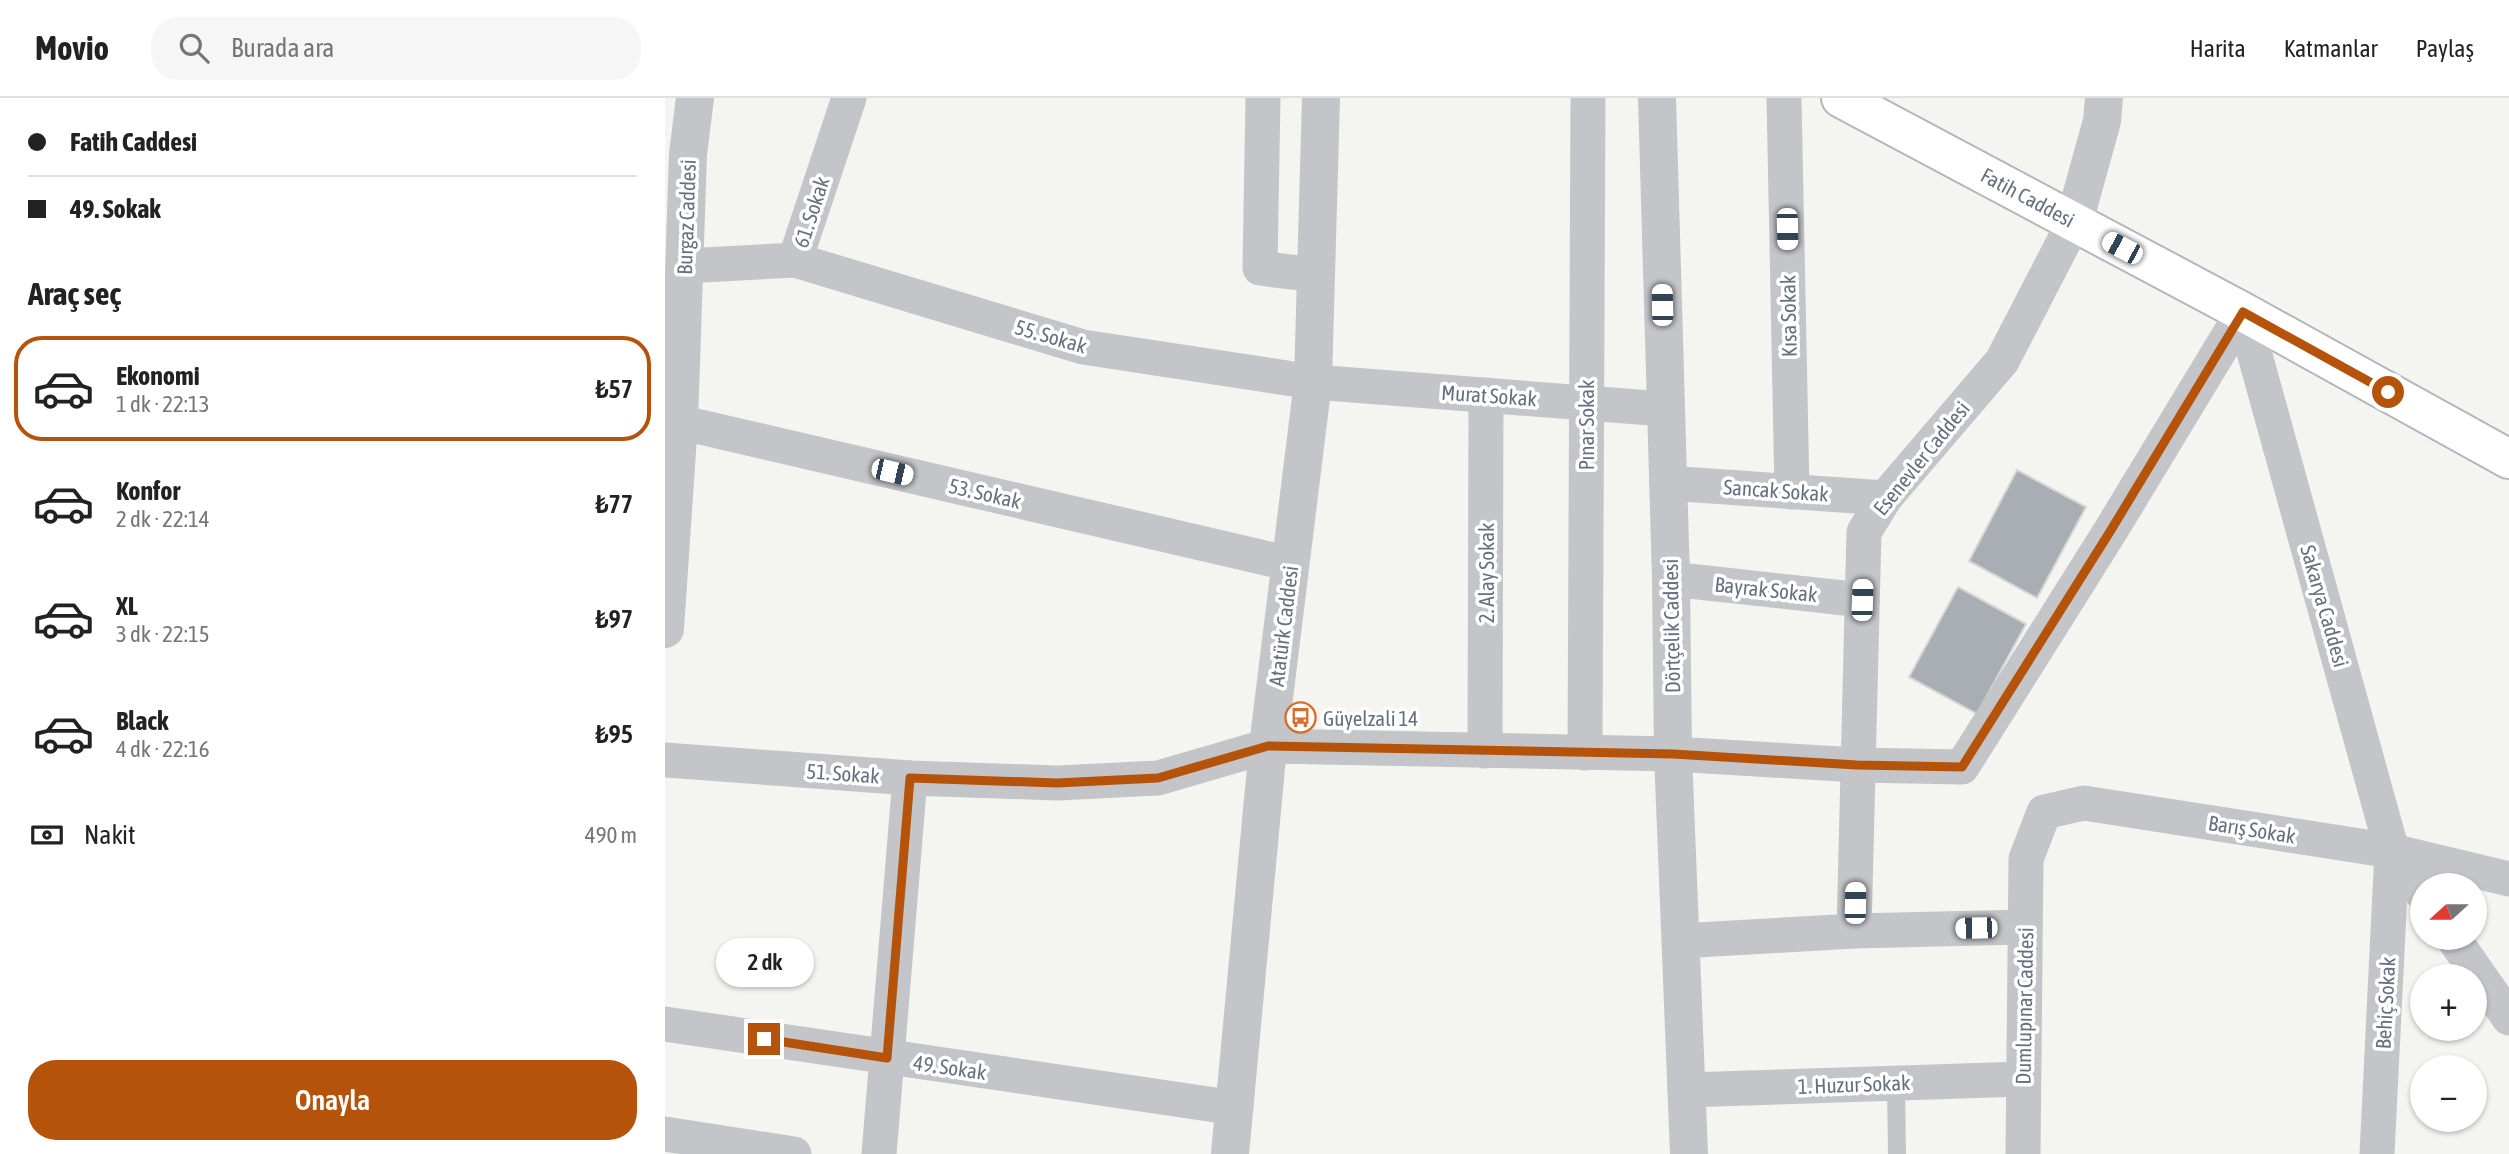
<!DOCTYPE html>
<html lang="tr">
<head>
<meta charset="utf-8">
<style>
  body { margin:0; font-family:"Asap Condensed",sans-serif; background:#f6f6f6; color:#222; height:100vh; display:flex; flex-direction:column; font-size:26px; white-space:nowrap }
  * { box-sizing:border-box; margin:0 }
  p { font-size:23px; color:#767676 }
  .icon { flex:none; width:38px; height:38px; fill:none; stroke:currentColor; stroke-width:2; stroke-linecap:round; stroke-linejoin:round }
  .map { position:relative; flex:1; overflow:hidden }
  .panel { display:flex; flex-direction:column; background:#fff; width:665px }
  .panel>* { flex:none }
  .top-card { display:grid; align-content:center; height:154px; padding:0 28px; background:#fff }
  .needle { width:46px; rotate:249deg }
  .controls { position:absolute; left:1745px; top:775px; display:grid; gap:14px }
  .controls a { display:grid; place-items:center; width:77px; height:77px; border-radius:50%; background:#fff; box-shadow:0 2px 5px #0004; font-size:35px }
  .end { position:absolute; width:32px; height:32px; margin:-16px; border:9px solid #b45309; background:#fff; box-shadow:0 0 0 4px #fff }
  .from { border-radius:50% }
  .bubble { position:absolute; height:49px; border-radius:24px; background:#fff; box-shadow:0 2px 5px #0004; font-size:23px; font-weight:600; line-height:49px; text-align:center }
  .car { position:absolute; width:21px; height:42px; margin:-21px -10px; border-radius:9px; box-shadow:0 0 5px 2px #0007; background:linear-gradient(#fff 24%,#345 0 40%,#fff 0 76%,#345 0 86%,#fff 0) }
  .top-card b { display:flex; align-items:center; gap:24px; height:66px; font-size:26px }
  .top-card b+b { border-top:2px solid #e0e0e0 }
  .top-card i { width:18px; height:18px; background:#222 }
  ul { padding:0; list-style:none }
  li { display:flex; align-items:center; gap:21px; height:105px; margin:0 14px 10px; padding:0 14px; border:4px solid transparent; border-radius:28px }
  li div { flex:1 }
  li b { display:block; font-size:26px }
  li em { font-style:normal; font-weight:600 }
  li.on { border-color:#b45309 }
  li>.icon { width:63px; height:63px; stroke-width:1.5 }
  h2 { padding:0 28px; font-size:32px; line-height:84px }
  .pay { display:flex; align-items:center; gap:18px; height:77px; padding:0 28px; font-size:26px }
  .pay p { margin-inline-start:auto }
  .button { display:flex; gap:14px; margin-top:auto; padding:14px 28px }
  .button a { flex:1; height:80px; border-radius:28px; background:#b45309; color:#fff; font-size:28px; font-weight:600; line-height:80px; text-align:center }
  header { display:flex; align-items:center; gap:42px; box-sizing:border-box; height:98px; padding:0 35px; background:#fff; border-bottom:2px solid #e0e0e0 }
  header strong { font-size:33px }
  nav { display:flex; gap:38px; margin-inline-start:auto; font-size:24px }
  .search { width:490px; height:63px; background:#f6f6f6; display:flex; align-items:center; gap:18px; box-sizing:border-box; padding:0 24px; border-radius:28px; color:#767676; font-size:26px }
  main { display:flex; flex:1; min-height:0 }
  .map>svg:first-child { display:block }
  .building { fill:#a9aeb5; stroke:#d6d6d4; stroke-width:2 }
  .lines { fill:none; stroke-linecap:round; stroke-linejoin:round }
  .primary-casing { stroke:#b3b7bb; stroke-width:42 }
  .service { stroke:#c3c5c9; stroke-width:18 }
  .minor { stroke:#c3c5c9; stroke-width:35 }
  .tertiary { stroke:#c3c5c9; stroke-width:38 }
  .primary { stroke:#fff; stroke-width:38 }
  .route { stroke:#b45309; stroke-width:9 }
  .labels { text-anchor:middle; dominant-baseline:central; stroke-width:7; stroke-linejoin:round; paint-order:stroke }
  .street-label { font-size:21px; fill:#657181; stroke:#fff }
  .poi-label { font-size:21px; fill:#657181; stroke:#fff; text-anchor:start }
</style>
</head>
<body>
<header>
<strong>Movio</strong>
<div class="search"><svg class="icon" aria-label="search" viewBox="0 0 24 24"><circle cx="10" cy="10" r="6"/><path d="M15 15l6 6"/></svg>Burada ara</div>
<nav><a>Harita</a><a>Katmanlar</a><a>Paylaş</a></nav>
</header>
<main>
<section class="panel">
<div class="top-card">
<b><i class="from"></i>Fatih Caddesi</b>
<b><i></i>49. Sokak</b>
</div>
<h2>Araç seç</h2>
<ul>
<li class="on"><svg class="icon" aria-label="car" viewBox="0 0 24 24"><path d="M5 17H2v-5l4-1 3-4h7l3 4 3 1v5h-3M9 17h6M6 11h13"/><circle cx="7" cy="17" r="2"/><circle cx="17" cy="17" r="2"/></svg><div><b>Ekonomi</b><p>1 dk · 22:13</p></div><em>₺57</em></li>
<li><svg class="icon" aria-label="car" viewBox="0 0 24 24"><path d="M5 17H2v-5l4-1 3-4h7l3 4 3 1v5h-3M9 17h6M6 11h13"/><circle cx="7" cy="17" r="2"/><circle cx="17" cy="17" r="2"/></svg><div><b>Konfor</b><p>2 dk · 22:14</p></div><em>₺77</em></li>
<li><svg class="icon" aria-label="car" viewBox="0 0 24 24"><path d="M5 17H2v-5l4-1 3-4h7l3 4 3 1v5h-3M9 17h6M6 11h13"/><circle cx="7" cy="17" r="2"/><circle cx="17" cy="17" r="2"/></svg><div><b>XL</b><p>3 dk · 22:15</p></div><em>₺97</em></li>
<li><svg class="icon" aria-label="car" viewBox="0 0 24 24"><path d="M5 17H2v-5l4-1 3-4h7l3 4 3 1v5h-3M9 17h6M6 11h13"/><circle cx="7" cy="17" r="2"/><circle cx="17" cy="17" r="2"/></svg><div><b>Black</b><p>4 dk · 22:16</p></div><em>₺95</em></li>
</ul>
<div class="pay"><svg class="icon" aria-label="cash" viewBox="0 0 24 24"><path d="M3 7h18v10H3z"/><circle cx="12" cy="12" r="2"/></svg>Nakit<p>490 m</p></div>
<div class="button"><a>Onayla</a></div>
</section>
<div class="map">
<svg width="1844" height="1056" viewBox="0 0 1844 1056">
  <rect width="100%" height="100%" fill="#f4f5f1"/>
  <!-- building -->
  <g class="building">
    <polygon points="1352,372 1421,409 1372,500 1304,463"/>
    <polygon points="1293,489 1361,526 1312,616 1244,579"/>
  </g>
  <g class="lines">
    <defs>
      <polyline id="primary" points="1176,0 1578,214 1844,361"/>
    </defs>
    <!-- primary casing -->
    <use href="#primary" class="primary-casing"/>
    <!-- service -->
    <polyline class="service" points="1231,985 1232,1056"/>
    <!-- minor -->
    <g class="minor">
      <polyline points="598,0 595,170 649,177"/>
      <polyline points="1119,0 1127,394"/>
      <polyline points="130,162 418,249 648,284 999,311"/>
      <polyline points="19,168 130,162 184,0"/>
      <polyline points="1578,214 1727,753 1757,795"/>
      <polyline points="14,324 626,466"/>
      <polyline points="1002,385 1220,400"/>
      <polyline points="1006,481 1197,502"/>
      <polyline points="820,653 821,297"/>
      <polyline points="920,655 923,0"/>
      <polyline points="0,662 245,680 392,685 493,680 603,648 1008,656 1192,667 1297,669 1446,432 1578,214"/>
      <polyline points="1189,833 1199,434 1220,400 1337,263 1409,124"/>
      <polyline points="1788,840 1844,920"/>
      <polyline points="1015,843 1189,833 1360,829"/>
      <polyline points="0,926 571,1010"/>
      <polyline points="1020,992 1358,981"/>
      <polyline points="0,1036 129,1056"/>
      <polyline points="214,1056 245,680"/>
      <polyline points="1358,1056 1361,761 1379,714 1419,705 1727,753 1844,781"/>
      <polyline points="1712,1056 1727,753"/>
    </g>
    <!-- tertiary -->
    <g class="tertiary">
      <polyline points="992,0 1006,481 1008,656 1024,1056"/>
      <polyline points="1409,124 1437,23 1439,0"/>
      <polyline points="0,531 14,324 23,56 30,0"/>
      <polyline points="565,1056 603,648 648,284 656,0"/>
    </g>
    <!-- primary -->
    <use href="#primary" class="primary"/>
  </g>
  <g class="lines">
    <!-- route -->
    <polyline class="route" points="99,941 222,960 245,680 392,685 493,680 603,648 1008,656 1192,667 1297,669 1446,432 1578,214 1723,294"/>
  </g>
  <!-- icons -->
  <defs>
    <symbol id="bus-ring" viewBox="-11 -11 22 22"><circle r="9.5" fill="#fff" stroke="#da6c2c" stroke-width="1.5"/><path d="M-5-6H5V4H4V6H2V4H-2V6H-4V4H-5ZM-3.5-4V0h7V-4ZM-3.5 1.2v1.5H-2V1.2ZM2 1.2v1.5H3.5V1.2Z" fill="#da6c2c"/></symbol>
  </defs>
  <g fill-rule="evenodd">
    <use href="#bus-ring" x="618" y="602" width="35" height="35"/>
  </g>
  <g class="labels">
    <!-- street labels -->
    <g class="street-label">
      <text transform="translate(1363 99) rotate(28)">Fatih Caddesi</text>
      <text transform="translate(146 114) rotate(-72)">61. Sokak</text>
      <text transform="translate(21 119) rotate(-88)">Burgaz Caddesi</text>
      <text transform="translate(1123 218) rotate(-91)">Kısa Sokak</text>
      <text transform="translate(386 238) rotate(16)">55. Sokak</text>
      <text transform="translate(824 297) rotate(4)">Murat Sokak</text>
      <text transform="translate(921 327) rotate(-90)">Pınar Sokak</text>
      <text transform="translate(1256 360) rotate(-51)">Esenevler Caddesi</text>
      <text transform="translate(1111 392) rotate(4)">Sancak Sokak</text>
      <text transform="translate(320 395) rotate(13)">53. Sokak</text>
      <text transform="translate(821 475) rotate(-90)">2. Alay Sokak</text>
      <text transform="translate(1101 491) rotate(6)">Bayrak Sokak</text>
      <text transform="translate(1660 508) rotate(74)">Sakarya Caddesi</text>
      <text transform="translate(618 528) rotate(-83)">Atatürk Caddesi</text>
      <text transform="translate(1006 528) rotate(-91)">Dörtçelik Caddesi</text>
      <text transform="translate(178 675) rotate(4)">51. Sokak</text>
      <text transform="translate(1587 731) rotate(9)">Barış Sokak</text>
      <text transform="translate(1720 905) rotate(-87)">Behiç Sokak</text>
      <text transform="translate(1359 908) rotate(-89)">Dumlupınar Caddesi</text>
      <text transform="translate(285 969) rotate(8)">49. Sokak</text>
      <text transform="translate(1189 986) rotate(-2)">1. Huzur Sokak</text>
    </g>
    <!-- poi labels -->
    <g class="poi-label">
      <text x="658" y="620">Güyelzali 14</text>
    </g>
  </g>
</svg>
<div class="controls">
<a><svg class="needle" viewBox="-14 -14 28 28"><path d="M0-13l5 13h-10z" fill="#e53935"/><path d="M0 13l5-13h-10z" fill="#767676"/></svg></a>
<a>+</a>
<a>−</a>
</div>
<i class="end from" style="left:1723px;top:294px"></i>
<i class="end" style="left:99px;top:941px"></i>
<div class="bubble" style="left:51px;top:840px;width:98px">2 dk</div>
<i class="car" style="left:1122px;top:131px;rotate:179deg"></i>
<i class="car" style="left:1457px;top:150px;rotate:298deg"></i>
<i class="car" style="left:997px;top:207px;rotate:359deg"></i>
<i class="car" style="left:227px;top:374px;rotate:103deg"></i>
<i class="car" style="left:1197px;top:502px;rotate:2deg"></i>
<i class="car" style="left:1190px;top:805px;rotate:1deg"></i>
<i class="car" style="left:1311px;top:830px;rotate:269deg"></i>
</div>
</main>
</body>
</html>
